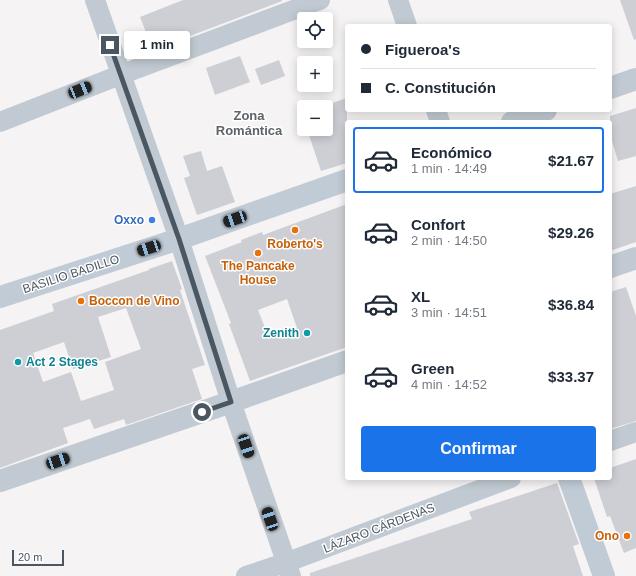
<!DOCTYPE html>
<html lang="es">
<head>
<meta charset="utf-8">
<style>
  body { margin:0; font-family:Helvetica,sans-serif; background:#f2f2f3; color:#1f2937; height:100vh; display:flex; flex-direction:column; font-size:15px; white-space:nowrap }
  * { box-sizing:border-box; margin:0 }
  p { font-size:13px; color:#747a83 }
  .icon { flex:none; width:22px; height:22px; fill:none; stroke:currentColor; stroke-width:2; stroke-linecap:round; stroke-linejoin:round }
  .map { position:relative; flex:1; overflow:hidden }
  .panel { position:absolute; left:345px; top:120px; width:267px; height:360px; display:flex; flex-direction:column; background:#fff; border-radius:4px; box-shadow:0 2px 10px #0003 }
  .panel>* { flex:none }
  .hud { position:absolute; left:345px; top:24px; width:267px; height:88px; border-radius:4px; box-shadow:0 2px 10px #0003; display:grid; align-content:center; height:88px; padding:0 16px; background:#fff }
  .buttons { position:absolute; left:297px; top:12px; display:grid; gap:8px }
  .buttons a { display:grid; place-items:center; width:36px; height:36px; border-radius:4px; background:#fff; box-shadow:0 2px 10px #0003; font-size:20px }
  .scale { position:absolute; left:12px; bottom:10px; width:52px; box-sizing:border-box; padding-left:4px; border:2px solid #4a5661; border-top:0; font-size:11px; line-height:14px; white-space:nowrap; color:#4a5661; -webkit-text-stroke:3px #fff; paint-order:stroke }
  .end { position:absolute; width:18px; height:18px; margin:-9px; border:5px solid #4a5661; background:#fff; box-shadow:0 0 0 2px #fff }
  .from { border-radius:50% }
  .bubble { position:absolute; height:28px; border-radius:4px; background:#fff; box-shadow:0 2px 10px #0003; font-size:13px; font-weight:600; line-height:28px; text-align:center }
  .car { position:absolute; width:12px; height:24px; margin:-12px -6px; border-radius:5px; box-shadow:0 0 3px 1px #0007; background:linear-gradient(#222 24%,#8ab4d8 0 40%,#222 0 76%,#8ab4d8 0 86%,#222 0) }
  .hud b { display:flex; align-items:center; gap:14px; height:38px; font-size:15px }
  .hud b+b { border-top:1px solid #e0e1e3 }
  .hud i { width:10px; height:10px; background:#1f2937 }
  ul { padding:7px 0 0; list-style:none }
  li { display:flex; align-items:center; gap:12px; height:66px; margin:0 8px 6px; padding:0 8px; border:2px solid transparent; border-radius:4px }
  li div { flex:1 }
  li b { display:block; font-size:15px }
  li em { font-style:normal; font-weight:600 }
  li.current { border-color:#1a73e8 }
  li>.icon { width:36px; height:36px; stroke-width:1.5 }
  .primary-button { display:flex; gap:8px; margin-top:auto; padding:8px 16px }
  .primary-button a { flex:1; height:46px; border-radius:4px; background:#1a73e8; color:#fff; font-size:16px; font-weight:600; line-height:46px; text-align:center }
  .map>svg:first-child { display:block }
  .building { fill:#cdcfd5; fill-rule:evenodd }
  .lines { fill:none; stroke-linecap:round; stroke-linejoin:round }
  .minor { stroke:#c1cad2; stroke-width:20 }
  .tertiary { stroke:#c1cad2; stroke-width:22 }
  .secondary { stroke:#c1cbd6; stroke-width:22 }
  .route { stroke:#4a5661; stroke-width:5 }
  .shop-dot { fill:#3f7fe0; stroke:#fff; stroke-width:1.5 }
  .food-dot { fill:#e8710a; stroke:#fff; stroke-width:1.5 }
  .culture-dot { fill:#0f9aa8; stroke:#fff; stroke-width:1.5 }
  .labels { text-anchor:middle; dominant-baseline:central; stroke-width:3; stroke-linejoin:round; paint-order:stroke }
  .shop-label { font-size:12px; font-weight:bold; fill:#366cbe; stroke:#fff; text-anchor:end }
  .food-label { font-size:12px; font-weight:bold; fill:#c56008; stroke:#fff }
  .street-label { font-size:12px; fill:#4a5661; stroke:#fff }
  .culture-label { font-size:12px; font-weight:bold; fill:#0d838f; stroke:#fff; text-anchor:end }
  .neighbourhood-label { font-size:13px; font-weight:bold; fill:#5f6368; stroke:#fff }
</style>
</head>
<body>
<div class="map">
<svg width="636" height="576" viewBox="0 0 636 576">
  <rect width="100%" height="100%" fill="#f5f3f3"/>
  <!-- building -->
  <g class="building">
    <polygon points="183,0 282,0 282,1 153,50 140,17"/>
    <polygon points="620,0 636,0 636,39 634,40"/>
    <polygon points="240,56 250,82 215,95 206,68"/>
    <polygon points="279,60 285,76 261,85 255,69"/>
    <polygon points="347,98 347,163 321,171 307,129 326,129 326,107 320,107"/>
    <polygon points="636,108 636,156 618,161 610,134 610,116"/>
    <polygon points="201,151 207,171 222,166 235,202 197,215 184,178 190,176 183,156"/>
    <polygon points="636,186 636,242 610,251 610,194"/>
    <path d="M347,204V347L250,381L229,324L231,323L205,256L242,242L241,240L262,232L263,235ZM287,299L297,328L269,338L258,310Z"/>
    <path d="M172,261L182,289L180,290L205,365L192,369L202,399L126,425L124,419L94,429L90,419L63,428L68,443L0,468V330L54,311L52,304L149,270V269ZM126,308L141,349L105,362L114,390L81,401L71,372L43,382L33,353L64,342L73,369L111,357L98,317Z"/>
    <polygon points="626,287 636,316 636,421 610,429 610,292"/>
    <polygon points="636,459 636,548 624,553 610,516 607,517 594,478 610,478 610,468"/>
    <polygon points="557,483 579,544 573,546 583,576 310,576 310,573 472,519 469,512"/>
  </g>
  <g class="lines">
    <!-- minor -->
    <g class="minor">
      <polyline points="95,0 179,239 231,402 291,576"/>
      <polyline points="398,0 407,26"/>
      <polyline points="436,110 440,122"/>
      <polyline points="0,122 120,75 320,0"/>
      <polyline points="610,441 636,432"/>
      <polyline points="246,576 285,563 511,478"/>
    </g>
    <!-- tertiary -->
    <g class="tertiary">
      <polyline points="610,88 636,79"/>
      <polyline points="512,122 546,110"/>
      <polyline points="610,267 636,258"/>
      <polyline points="0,481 231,402 347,361"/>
    </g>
    <!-- secondary -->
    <g class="secondary">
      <polyline points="0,297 179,239 347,180"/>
      <polyline points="569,478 604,576"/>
    </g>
  </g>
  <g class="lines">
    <!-- route -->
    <polyline class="route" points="110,45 179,239 231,402 202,412"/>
  </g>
  <!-- markers -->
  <circle class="shop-dot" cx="152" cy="220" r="4"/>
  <g class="food-dot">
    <circle cx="295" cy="230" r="4"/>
    <circle cx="258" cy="253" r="4"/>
    <circle cx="81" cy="301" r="4"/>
    <circle cx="627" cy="536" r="4"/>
  </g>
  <g class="culture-dot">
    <circle cx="307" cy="333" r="4"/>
    <circle cx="18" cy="362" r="4"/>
  </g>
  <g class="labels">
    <!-- shop labels -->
    <g class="shop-label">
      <text x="144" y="220">Oxxo</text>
    </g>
    <!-- food labels -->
    <g class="food-label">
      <text x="295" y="244">Roberto's</text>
      <text x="258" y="266">The Pancake<tspan x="258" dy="14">House</tspan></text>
      <text x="89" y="301" text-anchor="start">Boccon de Vino</text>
      <text x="619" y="536" text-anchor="end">Ono</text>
    </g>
    <!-- street labels -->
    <g class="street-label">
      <text transform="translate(71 274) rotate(-18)">BASILIO BADILLO</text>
      <text transform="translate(379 528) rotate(-21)">LÁZARO CÁRDENAS</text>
    </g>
    <!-- culture labels -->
    <g class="culture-label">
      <text x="299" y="333">Zenith</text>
      <text x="26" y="362" text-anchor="start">Act 2 Stages</text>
    </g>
    <!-- neighbourhood labels -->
    <g class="neighbourhood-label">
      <text x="249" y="115">Zona<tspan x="249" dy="15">Romántica</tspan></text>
    </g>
  </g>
</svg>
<div class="buttons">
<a><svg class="icon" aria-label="locate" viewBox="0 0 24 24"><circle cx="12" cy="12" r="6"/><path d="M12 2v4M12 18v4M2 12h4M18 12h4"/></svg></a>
<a>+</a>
<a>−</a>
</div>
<div class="scale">20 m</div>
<i class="end from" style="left:202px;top:412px"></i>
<i class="end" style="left:110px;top:45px"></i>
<div class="bubble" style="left:124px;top:31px;width:66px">1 min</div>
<i class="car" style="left:80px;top:90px;rotate:68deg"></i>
<i class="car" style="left:235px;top:219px;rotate:251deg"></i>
<i class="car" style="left:149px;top:248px;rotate:252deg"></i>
<i class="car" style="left:246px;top:446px;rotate:161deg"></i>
<i class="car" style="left:58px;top:461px;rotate:71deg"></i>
<i class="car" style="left:270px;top:519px;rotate:341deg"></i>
<div class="hud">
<b><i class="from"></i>Figueroa's</b>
<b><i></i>C. Constitución</b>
</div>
<section class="panel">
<ul>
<li class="current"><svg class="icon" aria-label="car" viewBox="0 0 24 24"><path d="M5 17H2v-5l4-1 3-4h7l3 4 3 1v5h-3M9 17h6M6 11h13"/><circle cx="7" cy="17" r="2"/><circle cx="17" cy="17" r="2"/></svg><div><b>Económico</b><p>1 min · 14:49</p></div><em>$21.67</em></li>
<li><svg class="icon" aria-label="car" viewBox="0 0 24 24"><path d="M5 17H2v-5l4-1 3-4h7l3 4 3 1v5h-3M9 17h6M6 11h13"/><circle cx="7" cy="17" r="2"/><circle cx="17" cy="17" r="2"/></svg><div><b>Confort</b><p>2 min · 14:50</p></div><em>$29.26</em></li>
<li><svg class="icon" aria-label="car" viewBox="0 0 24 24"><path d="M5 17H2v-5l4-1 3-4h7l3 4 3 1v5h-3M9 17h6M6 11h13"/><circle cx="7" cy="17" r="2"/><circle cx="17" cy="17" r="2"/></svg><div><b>XL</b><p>3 min · 14:51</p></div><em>$36.84</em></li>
<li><svg class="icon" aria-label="car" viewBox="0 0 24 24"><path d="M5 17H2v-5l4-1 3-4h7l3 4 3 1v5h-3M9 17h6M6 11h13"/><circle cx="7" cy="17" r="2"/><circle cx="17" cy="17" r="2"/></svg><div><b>Green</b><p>4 min · 14:52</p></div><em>$33.37</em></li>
</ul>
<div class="primary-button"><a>Confirmar</a></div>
</section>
</div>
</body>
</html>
